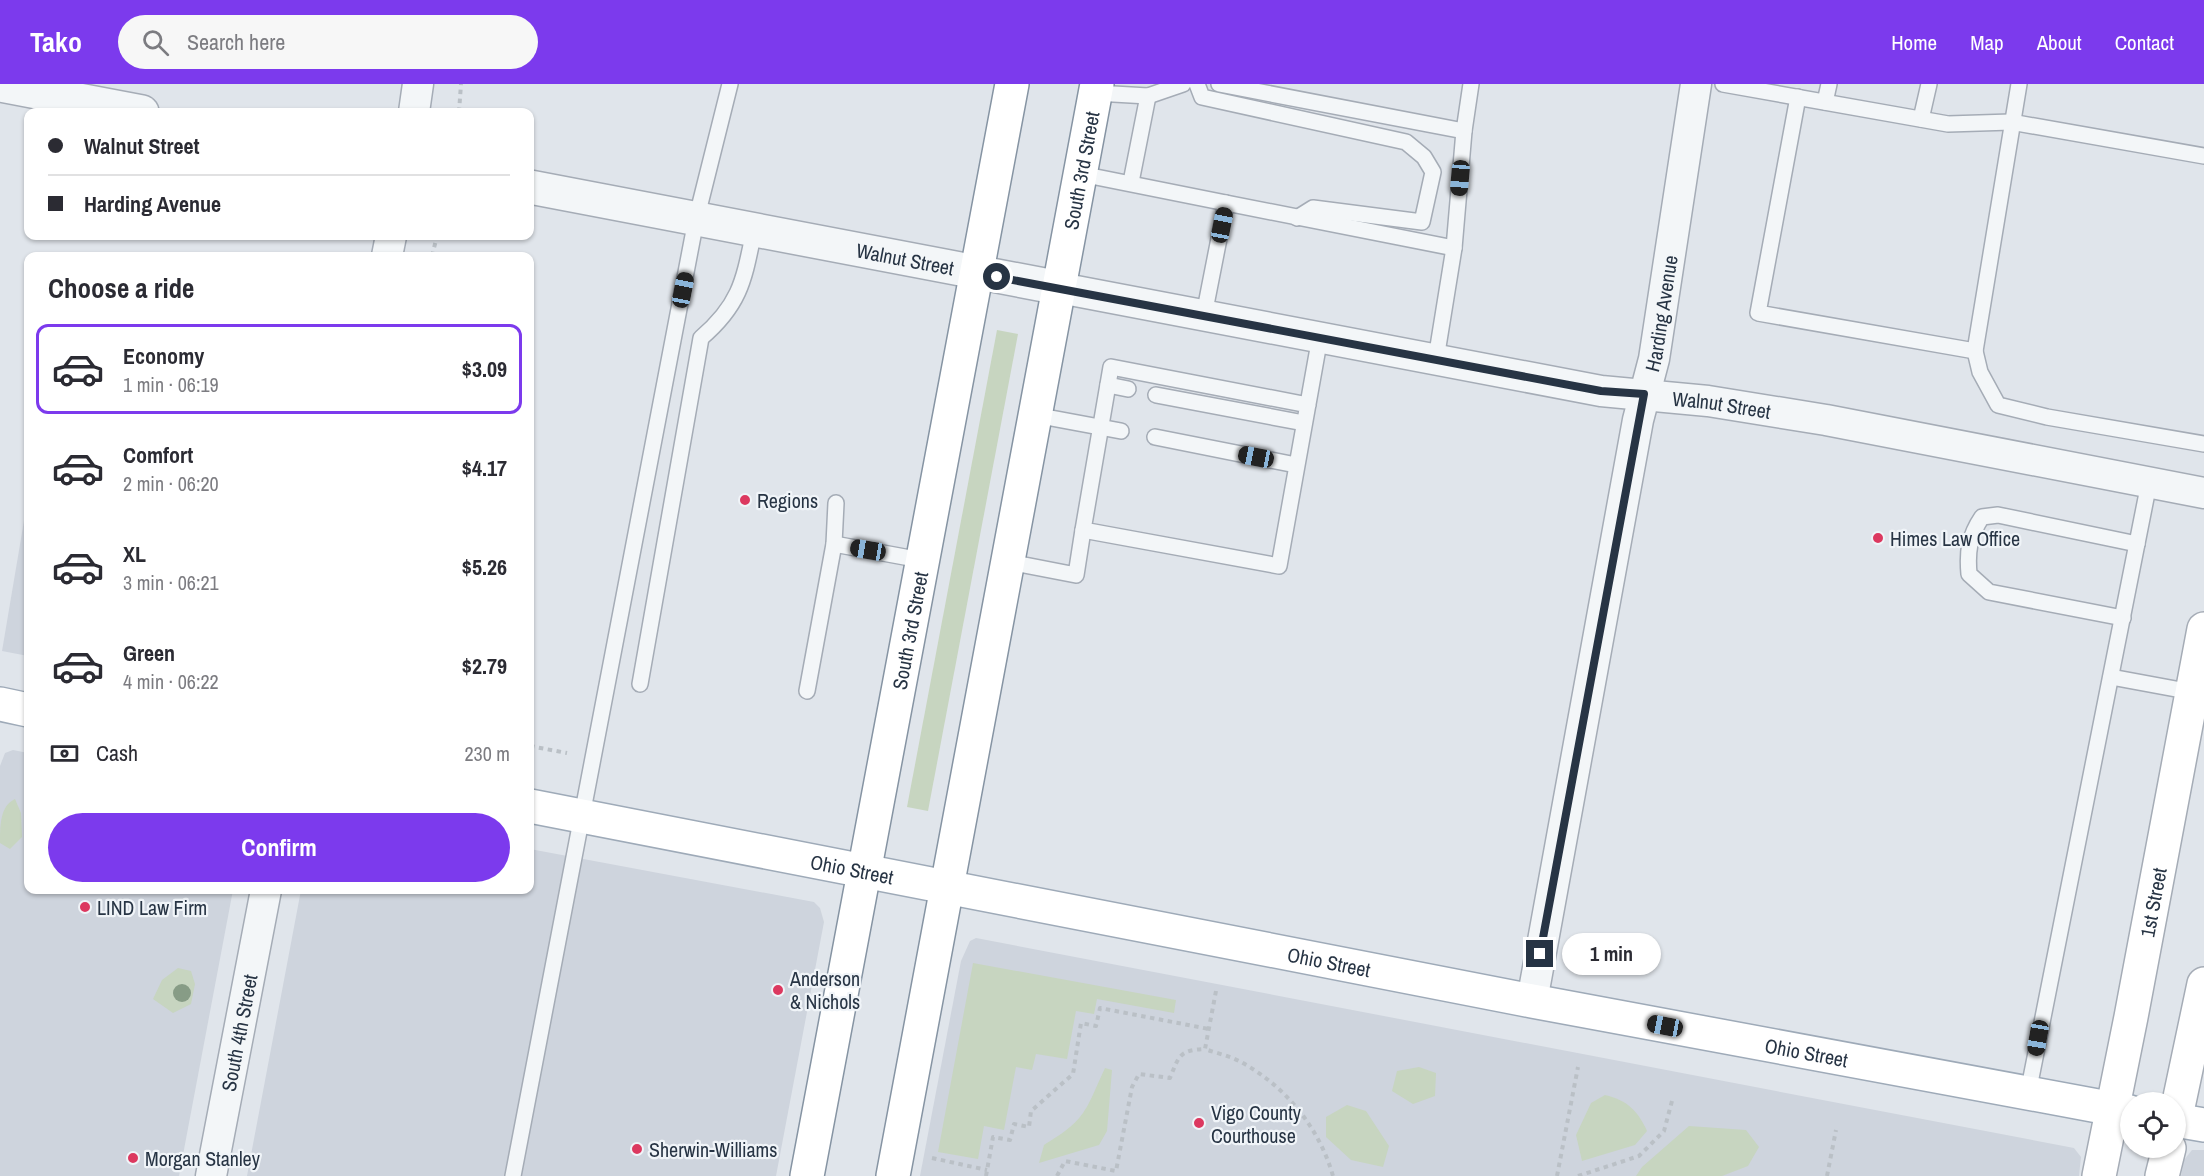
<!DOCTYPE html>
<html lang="en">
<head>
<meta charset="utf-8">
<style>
  body { margin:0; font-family:"Archivo Narrow",sans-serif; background:#f7f7f7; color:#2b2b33; height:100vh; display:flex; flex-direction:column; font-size:22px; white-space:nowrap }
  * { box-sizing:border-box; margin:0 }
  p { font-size:20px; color:#7c7c81 }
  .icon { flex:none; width:33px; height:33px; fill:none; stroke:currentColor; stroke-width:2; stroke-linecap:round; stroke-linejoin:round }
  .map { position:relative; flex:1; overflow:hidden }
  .side { position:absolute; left:24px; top:168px; width:510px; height:642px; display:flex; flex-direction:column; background:#fff; border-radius:12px; box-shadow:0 2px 4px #0004 }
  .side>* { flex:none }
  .top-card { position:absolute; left:24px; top:24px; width:510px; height:132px; border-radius:12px; box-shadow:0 2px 4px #0004; display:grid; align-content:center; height:132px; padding:0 24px; background:#fff }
  .fabs { position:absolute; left:2120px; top:1008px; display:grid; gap:12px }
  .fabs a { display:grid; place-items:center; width:66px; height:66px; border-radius:50%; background:#fff; box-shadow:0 2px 4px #0004; font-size:30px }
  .end { position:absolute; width:27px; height:27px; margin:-14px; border:8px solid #273444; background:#fff; box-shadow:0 0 0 3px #fff }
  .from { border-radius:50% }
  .bubble { position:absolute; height:42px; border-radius:21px; background:#fff; box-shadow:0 2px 4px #0004; font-size:20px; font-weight:700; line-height:42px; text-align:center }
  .car { position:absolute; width:18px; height:36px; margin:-18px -9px; border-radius:8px; box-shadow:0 0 4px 2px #0007; background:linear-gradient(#222 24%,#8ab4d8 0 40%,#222 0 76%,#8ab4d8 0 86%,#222 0) }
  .top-card b { display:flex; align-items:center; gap:21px; height:57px; font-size:22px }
  .top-card b+b { border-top:2px solid #e1e1e2 }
  .top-card i { width:15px; height:15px; background:#2b2b33 }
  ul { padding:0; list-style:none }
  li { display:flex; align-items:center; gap:18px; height:90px; margin:0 12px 9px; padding:0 12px; border:3px solid transparent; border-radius:12px }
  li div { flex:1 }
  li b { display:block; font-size:22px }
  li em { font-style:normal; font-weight:700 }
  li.on { border-color:#7c3aed }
  li>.icon { width:54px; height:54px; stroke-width:1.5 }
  h2 { padding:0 24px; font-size:27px; line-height:72px }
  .pay { display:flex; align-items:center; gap:15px; height:66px; padding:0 24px; font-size:22px }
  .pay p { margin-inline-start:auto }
  .primary-button { display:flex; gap:12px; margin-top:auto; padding:12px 24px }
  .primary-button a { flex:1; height:69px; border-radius:36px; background:#7c3aed; color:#fff; font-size:24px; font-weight:700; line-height:69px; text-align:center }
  header { display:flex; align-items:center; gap:36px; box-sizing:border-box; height:84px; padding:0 30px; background:#7c3aed; color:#fff }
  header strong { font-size:28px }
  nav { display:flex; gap:33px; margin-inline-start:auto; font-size:21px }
  .search { width:420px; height:54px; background:#f7f7f7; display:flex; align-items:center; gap:15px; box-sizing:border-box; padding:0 21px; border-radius:33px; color:#7c7c81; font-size:22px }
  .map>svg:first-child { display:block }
  .built { fill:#ced4dd }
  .green { fill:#c7d5c0 }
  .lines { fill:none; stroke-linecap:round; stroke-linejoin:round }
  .service-casing { stroke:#a5acb6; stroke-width:18 }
  .minor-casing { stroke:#a5acb6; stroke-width:33 }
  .tertiary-casing { stroke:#a5acb6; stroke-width:36 }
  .secondary-casing { stroke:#a5acb6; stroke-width:36 }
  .primary-casing { stroke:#9eaab8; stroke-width:36 }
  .trunk-casing { stroke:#8694a3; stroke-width:36 }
  .path { stroke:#bac0c6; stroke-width:4; stroke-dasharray:4.5 4.5; stroke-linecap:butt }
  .service { stroke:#f3f6f8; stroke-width:15 }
  .minor { stroke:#f3f6f8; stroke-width:30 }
  .tertiary { stroke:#f3f6f8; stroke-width:33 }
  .secondary { stroke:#fff; stroke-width:33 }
  .primary { stroke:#fff; stroke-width:33 }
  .trunk { stroke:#fff; stroke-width:33 }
  .tree { fill:#879c86 }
  .route { stroke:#273444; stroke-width:8 }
  .poi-dot { fill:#dc385f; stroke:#f0f4f8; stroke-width:2 }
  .labels { text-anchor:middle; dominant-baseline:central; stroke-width:4.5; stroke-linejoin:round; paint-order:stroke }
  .street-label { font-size:20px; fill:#273444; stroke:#f0f4f8 }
  .poi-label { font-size:20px; fill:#273444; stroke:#f0f4f8; text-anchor:start }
</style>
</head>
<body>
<header>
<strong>Tako</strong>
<div class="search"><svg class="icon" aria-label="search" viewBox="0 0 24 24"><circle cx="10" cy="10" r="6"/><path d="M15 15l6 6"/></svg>Search here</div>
<nav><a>Home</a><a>Map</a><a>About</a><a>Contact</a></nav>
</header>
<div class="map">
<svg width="2204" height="1092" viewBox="0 0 2204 1092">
  <rect width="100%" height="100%" fill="#e0e5eb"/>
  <!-- built -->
  <g class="built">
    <polygon points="28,413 28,572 2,567"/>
    <polygon points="13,666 28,669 28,806 233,806 179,1092 0,1092 0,682 5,669"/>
    <polygon points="530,765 814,818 820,824 824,838 776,1092 247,1092 301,806 530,806"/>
    <polygon points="976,854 2074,1064 2081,1073 2079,1092 920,1092 961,877 970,857"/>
    <polygon points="2192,1066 2204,1066 2204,1092 2181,1092 2184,1076"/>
  </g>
  <!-- green -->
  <g class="green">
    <polygon points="997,246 1018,250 928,727 907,723"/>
    <path d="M15,715L21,729L22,753L10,765L0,759C0,741 0,722 15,715Z"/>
    <polygon points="973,879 1176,916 1174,929 1097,915 1094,930 1076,927 1067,975 1036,970 1032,986 1016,983 1004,1046 984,1042 978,1075 938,1068"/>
    <polygon points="178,884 191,887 195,900 191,920 173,929 153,915 162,896"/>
    <polygon points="1419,983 1436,989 1435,1012 1413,1020 1392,1007 1397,987"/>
    <path d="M1105,984L1112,986L1107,1047L1099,1061L1039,1079L1044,1061C1087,1035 1085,1027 1105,984Z"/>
    <path d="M1605,1011C1627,1016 1638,1027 1647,1047L1635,1061L1582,1077L1576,1051L1591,1019Z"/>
    <polygon points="1347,1021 1366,1027 1389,1062 1383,1083 1351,1076 1326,1053 1326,1033"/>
    <polygon points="1689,1042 1746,1046 1759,1063 1748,1082 1722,1092 1636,1092 1642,1083"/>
  </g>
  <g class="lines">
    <defs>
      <g id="service">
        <polyline points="1197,0 1202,13 1406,58 1424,73 1433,88 1422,138 1313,124 1297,134"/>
        <polyline points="1219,0 1464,47"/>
        <polyline points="1723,0 1948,40 2011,38 2204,72"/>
        <polyline points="1096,9 1148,12 1183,0"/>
        <polyline points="1798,13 1758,229 1975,267 2019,0"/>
        <polyline points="1825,18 1829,0"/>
        <polyline points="1921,35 1929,0"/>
        <polyline points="1081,90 1226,119"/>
        <polyline points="1131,98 1148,12"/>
        <polyline points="1204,231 1226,119 1454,164"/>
        <polyline points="1975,267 1980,288 1998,321 2047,333 2204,360"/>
        <polyline points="1436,275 1454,164 1464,47 1471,0"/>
        <polyline points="1108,301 1128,305"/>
        <polyline points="1156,311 1304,339"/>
        <polyline points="1308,321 1111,283 1083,446 1279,482 1320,253"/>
        <polyline points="1035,331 1121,347"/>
        <polyline points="1155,353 1296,381"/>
        <polyline points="834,460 921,476"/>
        <polyline points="1009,478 1076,491 1083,446"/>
        <path d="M2123,534L1989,508L1969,490C1967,468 1969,452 1982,433L1998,431L2137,460"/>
        <polyline points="2111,593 2192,608"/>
        <path d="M640,600L701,254C741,220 744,195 754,147"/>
        <polyline points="807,607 834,460 836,419"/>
        <polyline points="2028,1009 2149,399"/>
        <polyline points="513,1092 696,136 730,0"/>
      </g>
      <g id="minor">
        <polyline points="414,28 418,0"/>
        <polyline points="387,172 391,152"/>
        <path id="s1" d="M1060,204L1601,307L1708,317L1826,336L2204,409"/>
        <path id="s2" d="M1532,917L1638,336L1654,275L1696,0"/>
        <path id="s3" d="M211,1092L266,806"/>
      </g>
      <g id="tertiary">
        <polyline points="0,1 142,28"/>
        <path id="s4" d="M530,103L1060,204"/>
      </g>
      <g id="secondary">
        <polyline points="2175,1037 2204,900"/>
        <path id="s5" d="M2099,1092L2131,933L2204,545"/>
        <polyline points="2162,1092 2169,1064"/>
      </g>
      <g id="primary">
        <polyline points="0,620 28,626"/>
        <path id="s6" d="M530,722L1532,917L2130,1028"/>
        <polyline points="2175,1036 2204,1041"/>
      </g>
      <g id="trunk">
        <path id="s7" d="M807,1092L1012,0"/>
        <path id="s8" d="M893,1092L1097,0"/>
      </g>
    </defs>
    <!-- service casing -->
    <use href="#service" class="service-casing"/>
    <!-- minor casing -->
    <use href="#minor" class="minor-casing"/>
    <!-- tertiary casing -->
    <use href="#tertiary" class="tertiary-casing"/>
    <!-- secondary casing -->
    <use href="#secondary" class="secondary-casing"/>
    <!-- primary casing -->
    <use href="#primary" class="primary-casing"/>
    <!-- trunk casing -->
    <use href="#trunk" class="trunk-casing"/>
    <!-- path -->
    <g class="path">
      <polyline points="459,28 461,0"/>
      <polyline points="432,172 437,152"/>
      <polyline points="530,662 567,669"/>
      <path d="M1216,907L1205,965C1216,969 1230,972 1241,978C1285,1002 1319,1043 1333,1092"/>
      <polyline points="932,1074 987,1086"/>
      <polyline points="986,1092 993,1053 1010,1056 1014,1040 1029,1043 1031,1027 1073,990 1081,939 1096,942 1100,924 1209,945"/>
      <path d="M1057,1092L1065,1077L1116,1087L1132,1003L1139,990L1170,994C1179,972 1179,966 1205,965"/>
      <polyline points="1557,1092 1578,983"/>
      <polyline points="1578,1092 1639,1072 1664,1047 1672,1017"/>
      <polyline points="1827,1092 1836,1046"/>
    </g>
    <!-- service -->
    <use href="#service" class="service"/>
    <!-- minor -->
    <use href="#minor" class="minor"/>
    <!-- tertiary -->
    <use href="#tertiary" class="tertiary"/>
    <!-- secondary -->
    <use href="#secondary" class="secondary"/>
    <!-- primary -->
    <use href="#primary" class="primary"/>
    <!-- trunk -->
    <use href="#trunk" class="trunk"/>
  </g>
  <!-- trees -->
  <circle class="tree" cx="182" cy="909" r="9"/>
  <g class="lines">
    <!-- route -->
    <polyline class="route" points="997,193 1601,307 1644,310 1540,870"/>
  </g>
  <!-- markers -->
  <g class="poi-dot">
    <circle cx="745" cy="416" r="6"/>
    <circle cx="1878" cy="454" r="6"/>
    <circle cx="85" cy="823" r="6"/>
    <circle cx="778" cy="906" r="6"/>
    <circle cx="1199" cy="1039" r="6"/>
    <circle cx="637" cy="1065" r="6"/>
    <circle cx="133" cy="1074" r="6"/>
  </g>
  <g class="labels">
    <!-- street labels -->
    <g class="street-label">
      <text stroke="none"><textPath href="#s8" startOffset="1023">South 3rd Street</textPath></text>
      <text stroke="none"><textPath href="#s4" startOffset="382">Walnut Street</textPath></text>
      <text stroke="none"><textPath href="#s2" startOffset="700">Harding Avenue</textPath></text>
      <text stroke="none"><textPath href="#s1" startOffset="672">Walnut Street</textPath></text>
      <text stroke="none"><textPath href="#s7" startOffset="555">South 3rd Street</textPath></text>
      <text stroke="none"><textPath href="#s6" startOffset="328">Ohio Street</textPath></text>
      <text stroke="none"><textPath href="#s5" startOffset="279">1st Street</textPath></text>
      <text stroke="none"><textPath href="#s6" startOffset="814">Ohio Street</textPath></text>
      <text stroke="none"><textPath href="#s3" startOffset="146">South 4th Street</textPath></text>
      <text stroke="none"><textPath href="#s6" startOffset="1300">Ohio Street</textPath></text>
    </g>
    <!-- poi labels -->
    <g class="poi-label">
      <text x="757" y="416">Regions</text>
      <text x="1890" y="454">Himes Law Office</text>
      <text x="97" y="823">LIND Law Firm</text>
      <text x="790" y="894">Anderson<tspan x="790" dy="23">&amp; Nichols</tspan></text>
      <text x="1211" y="1028">Vigo County<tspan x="1211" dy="23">Courthouse</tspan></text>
      <text x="649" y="1065">Sherwin-Williams</text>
      <text x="145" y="1074">Morgan Stanley</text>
    </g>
  </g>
</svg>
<div class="fabs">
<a><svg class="icon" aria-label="locate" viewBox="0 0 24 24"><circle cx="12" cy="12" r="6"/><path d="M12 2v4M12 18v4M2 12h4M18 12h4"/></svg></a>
</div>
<i class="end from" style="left:997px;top:193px"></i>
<i class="end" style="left:1540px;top:870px"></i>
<div class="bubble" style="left:1562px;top:849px;width:99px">1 min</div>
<i class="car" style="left:1460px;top:94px;rotate:185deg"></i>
<i class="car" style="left:1222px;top:141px;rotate:11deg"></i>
<i class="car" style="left:683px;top:206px;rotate:11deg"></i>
<i class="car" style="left:1256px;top:373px;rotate:281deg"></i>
<i class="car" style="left:868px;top:466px;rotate:280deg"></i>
<i class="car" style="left:1665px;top:942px;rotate:281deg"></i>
<i class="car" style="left:2038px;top:954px;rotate:190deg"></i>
<div class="top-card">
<b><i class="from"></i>Walnut Street</b>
<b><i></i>Harding Avenue</b>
</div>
<section class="side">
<h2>Choose a ride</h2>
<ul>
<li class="on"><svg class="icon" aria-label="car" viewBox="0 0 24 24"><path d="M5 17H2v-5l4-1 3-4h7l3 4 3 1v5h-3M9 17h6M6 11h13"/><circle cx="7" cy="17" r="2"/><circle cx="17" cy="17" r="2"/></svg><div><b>Economy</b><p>1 min · 06:19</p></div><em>$3.09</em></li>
<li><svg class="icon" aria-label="car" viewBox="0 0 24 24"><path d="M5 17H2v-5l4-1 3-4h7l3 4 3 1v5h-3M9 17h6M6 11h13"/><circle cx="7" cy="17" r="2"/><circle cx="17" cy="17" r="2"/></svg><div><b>Comfort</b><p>2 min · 06:20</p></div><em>$4.17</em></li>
<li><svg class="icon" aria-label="car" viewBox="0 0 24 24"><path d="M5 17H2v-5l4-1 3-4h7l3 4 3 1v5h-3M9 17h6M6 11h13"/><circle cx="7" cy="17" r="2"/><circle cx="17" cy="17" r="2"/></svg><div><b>XL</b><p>3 min · 06:21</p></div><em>$5.26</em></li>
<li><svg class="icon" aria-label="car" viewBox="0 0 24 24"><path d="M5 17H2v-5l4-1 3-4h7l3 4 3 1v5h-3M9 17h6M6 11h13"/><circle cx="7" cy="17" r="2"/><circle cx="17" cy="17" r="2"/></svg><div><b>Green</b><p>4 min · 06:22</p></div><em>$2.79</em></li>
</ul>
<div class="pay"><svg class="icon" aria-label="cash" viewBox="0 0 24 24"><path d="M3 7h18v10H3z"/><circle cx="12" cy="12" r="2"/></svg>Cash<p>230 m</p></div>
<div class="primary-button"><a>Confirm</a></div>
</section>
</div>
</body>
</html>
